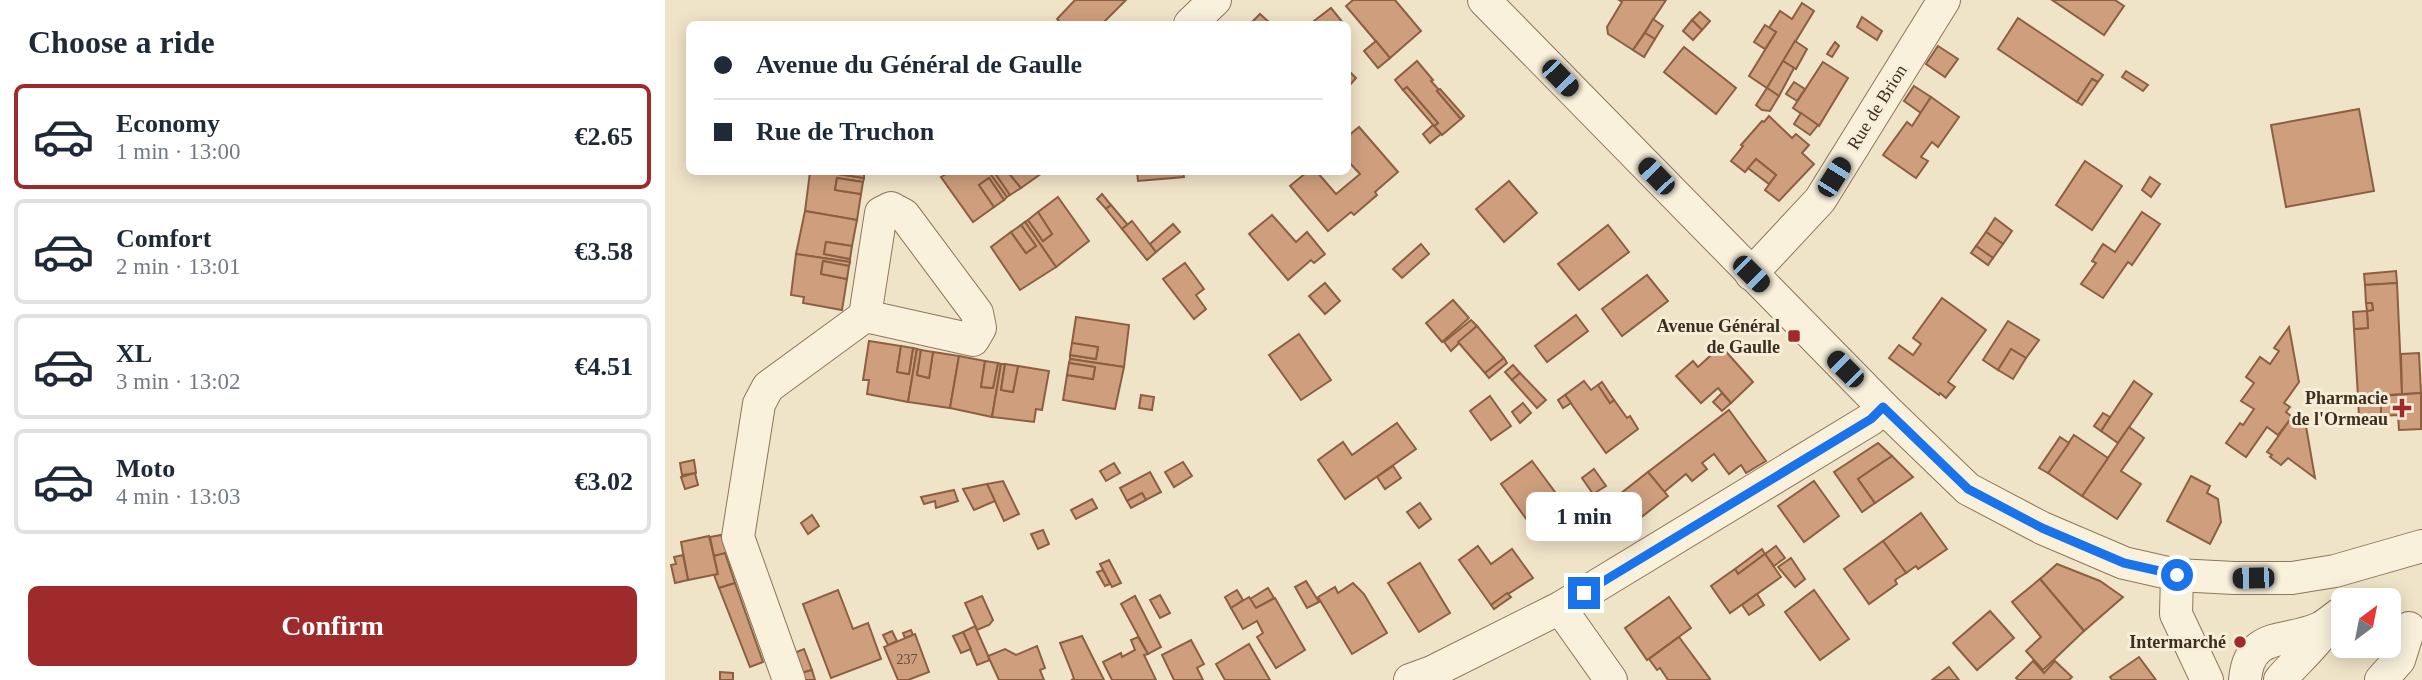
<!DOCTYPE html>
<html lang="en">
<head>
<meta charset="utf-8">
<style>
  body { margin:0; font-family:Georgia,serif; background:#f6f6f7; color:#1f2937; height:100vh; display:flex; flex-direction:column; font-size:26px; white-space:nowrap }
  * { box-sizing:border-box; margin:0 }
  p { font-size:23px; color:#747a83 }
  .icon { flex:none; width:38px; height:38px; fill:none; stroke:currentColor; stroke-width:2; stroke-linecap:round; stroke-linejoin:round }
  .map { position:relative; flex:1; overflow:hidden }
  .sheet { display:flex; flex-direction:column; background:#fff; width:665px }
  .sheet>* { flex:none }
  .top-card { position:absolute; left:21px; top:21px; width:665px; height:154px; border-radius:10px; box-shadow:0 4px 18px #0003; display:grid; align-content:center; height:154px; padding:0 28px; background:#fff }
  .needle { width:46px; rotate:32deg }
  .tools { position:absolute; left:1666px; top:588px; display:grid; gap:14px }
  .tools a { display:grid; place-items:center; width:70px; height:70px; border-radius:10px; background:#fff; box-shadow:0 4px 18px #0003; font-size:35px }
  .end { position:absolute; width:32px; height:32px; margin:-16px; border:9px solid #1a73e8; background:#fff; box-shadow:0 0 0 4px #fff }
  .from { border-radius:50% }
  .bubble { position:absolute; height:49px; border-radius:10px; background:#fff; box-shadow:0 4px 18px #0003; font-size:23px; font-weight:800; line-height:49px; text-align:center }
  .car { position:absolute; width:21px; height:42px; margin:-21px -10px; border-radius:9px; box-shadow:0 0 5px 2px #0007; background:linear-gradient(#222 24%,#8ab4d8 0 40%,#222 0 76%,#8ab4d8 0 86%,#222 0) }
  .top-card b { display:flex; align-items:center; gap:24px; height:66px; font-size:26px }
  .top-card b+b { border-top:2px solid #e0e1e3 }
  .top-card i { width:18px; height:18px; background:#1f2937 }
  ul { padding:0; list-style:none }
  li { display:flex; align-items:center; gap:21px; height:105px; margin:0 14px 10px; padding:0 14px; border:4px solid #e0e1e3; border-radius:10px }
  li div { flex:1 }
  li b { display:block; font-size:26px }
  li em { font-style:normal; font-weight:800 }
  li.on { border-color:#9e2a2b }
  li>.icon { width:63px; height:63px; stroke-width:1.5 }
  h2 { padding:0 28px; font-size:32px; line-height:84px }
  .cta { display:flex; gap:14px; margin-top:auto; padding:14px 28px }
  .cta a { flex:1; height:80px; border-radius:10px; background:#9e2a2b; color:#fff; font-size:28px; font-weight:800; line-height:80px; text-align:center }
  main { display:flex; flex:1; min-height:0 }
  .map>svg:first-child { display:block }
  .building { fill:#cf9f7d; stroke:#8d5f41; stroke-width:2 }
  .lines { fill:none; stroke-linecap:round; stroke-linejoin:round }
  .minor-casing { stroke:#8d765c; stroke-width:34 }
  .minor { stroke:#faf1dc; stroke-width:32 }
  .route { stroke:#1a73e8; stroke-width:9 }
  .poi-dot { fill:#9e2a2b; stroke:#f7eed8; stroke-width:2.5 }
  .labels { text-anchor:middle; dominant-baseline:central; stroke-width:6; stroke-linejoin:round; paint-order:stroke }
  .number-label { font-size:14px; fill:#624a37 }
  .street-label { font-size:18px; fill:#3d2e20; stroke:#f7eed8 }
  .poi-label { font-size:18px; font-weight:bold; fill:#3d2e20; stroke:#f7eed8; text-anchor:end }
</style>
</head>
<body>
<main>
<section class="sheet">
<h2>Choose a ride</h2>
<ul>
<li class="on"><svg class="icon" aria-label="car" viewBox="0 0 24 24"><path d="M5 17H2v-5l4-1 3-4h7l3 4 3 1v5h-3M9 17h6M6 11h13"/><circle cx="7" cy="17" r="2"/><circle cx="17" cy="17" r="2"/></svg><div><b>Economy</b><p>1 min · 13:00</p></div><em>€2.65</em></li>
<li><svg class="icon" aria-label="car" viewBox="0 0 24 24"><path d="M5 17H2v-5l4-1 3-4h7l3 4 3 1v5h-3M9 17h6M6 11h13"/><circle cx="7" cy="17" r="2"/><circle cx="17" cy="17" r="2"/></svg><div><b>Comfort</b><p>2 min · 13:01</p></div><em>€3.58</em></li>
<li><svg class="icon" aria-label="car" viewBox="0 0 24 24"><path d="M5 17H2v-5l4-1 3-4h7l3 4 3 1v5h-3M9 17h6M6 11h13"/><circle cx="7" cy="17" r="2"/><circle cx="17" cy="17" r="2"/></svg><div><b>XL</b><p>3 min · 13:02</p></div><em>€4.51</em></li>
<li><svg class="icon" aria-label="car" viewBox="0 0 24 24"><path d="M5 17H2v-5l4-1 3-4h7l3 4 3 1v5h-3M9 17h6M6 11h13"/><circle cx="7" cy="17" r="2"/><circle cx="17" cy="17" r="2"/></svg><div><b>Moto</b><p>4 min · 13:03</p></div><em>€3.02</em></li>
</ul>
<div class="cta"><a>Confirm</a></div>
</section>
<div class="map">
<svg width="1757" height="680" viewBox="0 0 1757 680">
  <rect width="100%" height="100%" fill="#f0e4c8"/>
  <!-- building -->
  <g class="building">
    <polygon points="410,0 461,0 437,24 430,23 428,24 397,24 392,19"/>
    <polygon points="688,0 730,0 756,31 725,58 681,6"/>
    <polygon points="954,0 1001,0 968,50 943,34 942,27 957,2"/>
    <polygon points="1387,0 1450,0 1459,6 1439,35"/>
    <polygon points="1137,3 1149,11 1102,88 1084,76 1111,32 1104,28 1115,11 1127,19"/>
    <polygon points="666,8 679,24 651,24 649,21"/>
    <polygon points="1035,12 1045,21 1037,30 1027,20"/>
    <polygon points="595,14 606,24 585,24"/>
    <polygon points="1197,17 1217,31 1212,40 1192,27"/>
    <polygon points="1353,18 1438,75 1433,82 1427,79 1412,102 1333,49"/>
    <polygon points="988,19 998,26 990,39 980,33"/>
    <polygon points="1027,20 1037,30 1028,40 1018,31"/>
    <polygon points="1100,25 1111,32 1100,49 1089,42"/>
    <polygon points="980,33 990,39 979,57 968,50"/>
    <polygon points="711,41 725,58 713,68 699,51"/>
    <polygon points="1130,41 1142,49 1131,69 1118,61"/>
    <polygon points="1170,42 1174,46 1167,57 1162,54"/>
    <polygon points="1273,46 1293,59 1280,77 1261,64"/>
    <polygon points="1019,47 1071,88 1051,114 999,72"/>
    <polygon points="752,61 768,80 766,81 774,90 772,91 796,119 777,135 769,126 773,123 742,87 738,90 730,80"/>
    <polygon points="1118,61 1129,68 1114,96 1102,88"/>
    <polygon points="1158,62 1183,78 1154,126 1128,108"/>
    <polygon points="683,70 691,78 685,85 682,83"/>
    <polygon points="1461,71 1483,85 1478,91 1457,77"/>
    <polygon points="1427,79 1433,82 1417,105 1412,102"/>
    <polygon points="1129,82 1140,89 1132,101 1121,94"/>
    <polygon points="1249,86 1266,97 1256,113 1239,101"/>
    <polygon points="742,87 773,123 769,126 738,90"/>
    <polygon points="1102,88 1114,96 1105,111 1097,110 1091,105"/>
    <polygon points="775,89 799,116 796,119 772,91"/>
    <polygon points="1266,97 1294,117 1273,147 1267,142 1256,157 1263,161 1251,178 1218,155 1242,122 1247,126"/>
    <polygon points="1694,109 1709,191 1621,207 1606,125"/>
    <polygon points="1136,113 1153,125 1145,135 1129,124"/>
    <polygon points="1104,116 1127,138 1131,134 1144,145 1137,153 1149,164 1114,201 1100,190 1111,175 1091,159 1080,172 1066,161 1078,146 1076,145 1097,121 1099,122"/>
    <polygon points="768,125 776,134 765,143 758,134"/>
    <polygon points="694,127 733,172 710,192 712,195 689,215 686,212 663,231 625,186 642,172 652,172 671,194 695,174 682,160 682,137"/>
    <polygon points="1091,159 1111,175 1104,184 1083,168"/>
    <polygon points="1420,161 1457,186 1427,230 1391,205"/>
    <polygon points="145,172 160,172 199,178 198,182 172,178 170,190 196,194 192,220 140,211"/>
    <polygon points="160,172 179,172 199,174 199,178"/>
    <polygon points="285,172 324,172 342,197 339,200 324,178 314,185 329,207 308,222 276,177"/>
    <polygon points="324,172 333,172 330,173 345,195 342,197"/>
    <polygon points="333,172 343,172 356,188 345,195 330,173"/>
    <polygon points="343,172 376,172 377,173 356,188"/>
    <polygon points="472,172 518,172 519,177 473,181"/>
    <polygon points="1485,177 1495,184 1486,197 1477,190"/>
    <polygon points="172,178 198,182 196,194 170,190"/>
    <polygon points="324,178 339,200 329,207 314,185"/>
    <polygon points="844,181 872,213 839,242 811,209"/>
    <polygon points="437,194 446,205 441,209 432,199"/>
    <polygon points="393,197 424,241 391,267 360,222 363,220 378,241 387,234 373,212"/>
    <polygon points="446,205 463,225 457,229 441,209"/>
    <polygon points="140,211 192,220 187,246 161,242 159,254 185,259 185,262 131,254"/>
    <polygon points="373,212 387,234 378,241 363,220"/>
    <polygon points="1477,212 1495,224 1467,265 1463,262 1438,298 1416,284 1431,263 1427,261 1438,244 1450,252"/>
    <polygon points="607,215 631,242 642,232 660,254 649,263 646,260 623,280 584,234"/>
    <polygon points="1330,218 1347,231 1338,244 1321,232"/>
    <polygon points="467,221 491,252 482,260 457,229"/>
    <polygon points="360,222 391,267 355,290 326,247 346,232 361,253 371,246 356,225"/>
    <polygon points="508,224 515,232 491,252 485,244"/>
    <polygon points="356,225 371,246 361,253 346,232"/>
    <polygon points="943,225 964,252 914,290 893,264"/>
    <polygon points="1321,232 1338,244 1328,258 1311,246"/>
    <polygon points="161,242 187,246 185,259 159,254"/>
    <polygon points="756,244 764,254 737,278 728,269"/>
    <polygon points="1311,246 1328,258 1323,265 1306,253"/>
    <polygon points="131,254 185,262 184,266 158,261 156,274 182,279 177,310 138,303 139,297 126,295"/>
    <polygon points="158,261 184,266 182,279 156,274"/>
    <polygon points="520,263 539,289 531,295 541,309 529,319 498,279"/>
    <polygon points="1731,271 1732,283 1700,285 1699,274"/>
    <polygon points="982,275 1003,301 957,336 937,309"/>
    <polygon points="660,283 675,301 660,314 644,296"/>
    <polygon points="1732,283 1737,394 1693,397 1689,329 1703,328 1702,311 1708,310 1707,303 1701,303 1700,285"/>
    <polygon points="1277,298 1321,330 1283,382 1290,387 1281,398 1275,393 1274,395 1224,358 1234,345 1248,355 1256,344 1248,338"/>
    <polygon points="788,300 804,318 777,342 761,323"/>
    <polygon points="1701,303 1707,303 1708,310 1702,311"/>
    <polygon points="1702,311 1703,328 1689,329 1688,312"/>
    <polygon points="911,315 923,331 882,362 870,346"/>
    <polygon points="411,317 464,325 459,367 405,359 405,355 431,359 433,347 407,343"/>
    <polygon points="806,320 812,326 786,351 779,342"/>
    <polygon points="1343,321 1374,340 1361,358 1346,349 1333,370 1318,360"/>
    <polygon points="812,326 839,358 820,373 793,342"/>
    <polygon points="1624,327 1634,382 1619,403 1625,407 1621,412 1627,417 1613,435 1602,427 1581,457 1561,443 1575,423 1578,425 1589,409 1576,401 1589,383 1581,377 1595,357 1605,364 1614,351 1609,348"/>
    <polygon points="634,334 666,380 636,400 604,355"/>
    <polygon points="204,341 236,346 232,372 244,374 248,348 252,349 243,402 202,394 204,380 198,380"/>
    <polygon points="407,343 433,347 431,359 405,355"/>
    <polygon points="236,346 248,348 244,374 232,372"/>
    <polygon points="1056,346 1088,382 1066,403 1053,388 1036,403 1011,376 1028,361 1033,367"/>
    <polygon points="252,349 256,350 252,375 264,378 268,352 294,356 285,408 243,402"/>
    <polygon points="1346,349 1361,358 1348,379 1333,370"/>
    <polygon points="256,350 268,352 264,378 252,375"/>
    <polygon points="1754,353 1756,393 1737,394 1736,354"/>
    <polygon points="294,356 320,361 316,387 328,388 333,363 336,364 327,417 285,408"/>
    <polygon points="839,358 842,363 824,378 820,373"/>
    <polygon points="405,359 459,367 450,409 398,400 402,375 428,379 430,367 404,363"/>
    <polygon points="320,361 333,363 328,388 316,387"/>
    <polygon points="404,363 430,367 428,379 402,375"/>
    <polygon points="336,364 340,364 336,390 348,392 353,366 384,371 377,410 371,409 369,422 327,417"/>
    <polygon points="340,364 353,366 348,392 336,390"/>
    <polygon points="848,365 855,373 847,380 840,372"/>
    <polygon points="855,373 881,400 872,408 847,380"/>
    <polygon points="919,381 926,390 933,385 945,403 949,400 962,418 965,416 973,429 941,453 900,395"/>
    <polygon points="1469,381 1487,394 1453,443 1436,431"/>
    <polygon points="937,382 949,400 945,403 933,385"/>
    <polygon points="1057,393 1066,403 1057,411 1048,402"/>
    <polygon points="1756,393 1756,429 1734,430 1733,415 1716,416 1716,396"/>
    <polygon points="476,395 489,397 487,410 474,408"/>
    <polygon points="900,395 906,403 898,408 893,400"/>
    <polygon points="825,396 846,426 826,440 805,411"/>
    <polygon points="1716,396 1716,416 1694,418 1693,397"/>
    <polygon points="858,403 866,413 855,423 847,412"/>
    <polygon points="1064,410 1101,461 1081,473 1076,465 1064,474 1049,454 1037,463 1042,469 1027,481 1021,474 999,492 983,472"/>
    <polygon points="1438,413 1445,417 1436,431 1429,426"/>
    <polygon points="1627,417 1641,426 1650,478 1623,458 1616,465 1605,457 1607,455 1602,452"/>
    <polygon points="732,423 751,449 680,499 653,460 678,442 687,455"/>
    <polygon points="1464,427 1479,438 1456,471 1476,484 1452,519 1417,496"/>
    <polygon points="1409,435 1443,458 1417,496 1383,473"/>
    <polygon points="1395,437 1404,443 1383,473 1374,468"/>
    <polygon points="1213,443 1227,456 1193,479 1210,503 1197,512 1169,472"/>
    <polygon points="1227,456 1248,477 1210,503 1193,479"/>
    <polygon points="29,460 31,473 17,475 15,463"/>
    <polygon points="867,461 893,496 862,520 836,484"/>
    <polygon points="518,462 527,476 509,487 500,472"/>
    <polygon points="449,463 455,473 441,481 435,471"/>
    <polygon points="728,466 736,478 720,489 712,477"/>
    <polygon points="929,469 941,486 928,494 917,478"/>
    <polygon points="485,472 496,492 481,500 477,493 462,501 455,488"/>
    <polygon points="983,472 1003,496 974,519 955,494"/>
    <polygon points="30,473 33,485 20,489 16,477"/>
    <polygon points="1526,476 1545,486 1542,493 1553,499 1556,522 1545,544 1502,521"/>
    <polygon points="338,481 354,514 339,521 322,484"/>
    <polygon points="1149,481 1174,516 1139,542 1113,506"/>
    <polygon points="322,484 330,501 309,510 298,489"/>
    <polygon points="289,490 293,501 271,508 270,501 259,504 256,497"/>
    <polygon points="477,493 481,500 466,508 462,501"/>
    <polygon points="427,499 432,508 411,519 406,510"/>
    <polygon points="755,503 766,519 754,528 742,512"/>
    <polygon points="1256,513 1282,549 1253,569 1251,566 1241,573 1218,541"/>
    <polygon points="147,515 154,526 143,534 136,523"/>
    <polygon points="378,530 384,544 373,549 366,534"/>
    <polygon points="56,535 63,553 49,556 45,537"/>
    <polygon points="44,536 53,574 23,580 16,542"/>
    <polygon points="1218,541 1241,573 1230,580 1232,584 1204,604 1179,569"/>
    <polygon points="813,546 826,564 847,549 868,578 826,605 794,560"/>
    <polygon points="1111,546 1120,558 1109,566 1100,554"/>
    <polygon points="1097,549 1100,554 1073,574 1070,569"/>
    <polygon points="60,553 70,583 54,588 49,575 53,574 49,556"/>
    <polygon points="1100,554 1116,577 1065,613 1046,586 1070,569 1073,574"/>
    <polygon points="18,555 23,580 10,583 6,565 11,564 9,557"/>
    <polygon points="1126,558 1140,579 1130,587 1113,567"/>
    <polygon points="444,560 456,583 447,587 435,564"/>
    <polygon points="755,563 785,613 754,632 723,583"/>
    <polygon points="1392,564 1435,581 1458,597 1419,631 1375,579"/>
    <polygon points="438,570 445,584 440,586 432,572"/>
    <polygon points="1375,579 1419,631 1378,670 1361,651 1376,637 1347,602"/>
    <polygon points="641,581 654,602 642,608 630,587"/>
    <polygon points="70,583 98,662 85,667 54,588"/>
    <polygon points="688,583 699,594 722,633 687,654 653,597 670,587 673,593"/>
    <polygon points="603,588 609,598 591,608 585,599"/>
    <polygon points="173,590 188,629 203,623 216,659 166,678 138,604"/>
    <polygon points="572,590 578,600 566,608 560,597"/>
    <polygon points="1149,590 1184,639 1155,660 1120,612"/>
    <polygon points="842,593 846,597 829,609 826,605"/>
    <polygon points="1092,594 1099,605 1084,615 1077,605"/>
    <polygon points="495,595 505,613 495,618 485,600"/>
    <polygon points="317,596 328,620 324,625 312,630 300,603"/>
    <polygon points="470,596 496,647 483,654 456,604"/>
    <polygon points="584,597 591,608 610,598 640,650 611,668 592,637 598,633 592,621 578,629 566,608"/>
    <polygon points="1004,597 1026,628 982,660 960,628"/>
    <polygon points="1325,611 1349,638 1312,670 1288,643"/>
    <polygon points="310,626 325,660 312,665 298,632"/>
    <polygon points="246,630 248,635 240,638 238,633"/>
    <polygon points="227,631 232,641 223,645 218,635"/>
    <polygon points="298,632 306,649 296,653 288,636"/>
    <polygon points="250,634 264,672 243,680 233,680 219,647"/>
    <polygon points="417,636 439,680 406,680 409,679 407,673 395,643"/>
    <polygon points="473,637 483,654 479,655 491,680 447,680 438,662 456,653 457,657 470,650 466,640"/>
    <polygon points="1014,637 1045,679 1043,680 1003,680 995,668 992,670 984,659"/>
    <polygon points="526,640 539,664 532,668 538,680 509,680 497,655"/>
    <polygon points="584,644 605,680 560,680 551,664"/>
    <polygon points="372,646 380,668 375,670 379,680 334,680 323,656 340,649 351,655"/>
    <polygon points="139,649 147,670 136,673 129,653"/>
    <polygon points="1474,657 1491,680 1447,680 1445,677"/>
    <polygon points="1368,661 1379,673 1390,661 1407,677 1404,680 1353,680 1351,678"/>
    <polygon points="1284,667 1294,680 1267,680"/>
    <polygon points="147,670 150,680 139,680 136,673"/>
    <polygon points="55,672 68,673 68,680 55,680"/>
  </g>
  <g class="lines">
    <defs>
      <g id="minor">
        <polyline points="819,0 1218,407 1303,489 1377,528 1459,563 1512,575 1569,578 1627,578 1670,571 1757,546"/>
        <polyline points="525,24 550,0"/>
        <polyline points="1086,274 1155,200 1279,0"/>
        <polyline points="1512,575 1511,614 1542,680"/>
        <polyline points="895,608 946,680"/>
        <polyline points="124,680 73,537 94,404 103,387 200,316 216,213 226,208 239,215 312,313 315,328 308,340 200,316"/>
        <polyline points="745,680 767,672 895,608 1206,419 1218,407"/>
        <path d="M1580,680C1584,630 1622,644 1655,628C1663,624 1670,617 1678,612"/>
        <path d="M1615,680C1631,661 1651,645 1664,623"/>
        <polyline points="1716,680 1734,660 1744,628"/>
      </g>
    </defs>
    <!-- minor casing -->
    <use href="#minor" class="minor-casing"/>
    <!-- minor -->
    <use href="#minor" class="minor"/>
  </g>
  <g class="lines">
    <!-- route -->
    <polyline class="route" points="919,593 1206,419 1218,407 1303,489 1377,528 1459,563 1512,575"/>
  </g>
  <!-- markers -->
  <g class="poi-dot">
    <rect x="1122" y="329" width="14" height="14" rx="3.5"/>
    <path d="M1733.5 397.5h7v7h7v7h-7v7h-7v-7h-7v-7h7z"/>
    <circle cx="1575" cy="642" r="7"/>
  </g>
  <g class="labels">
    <!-- number labels -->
    <g class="number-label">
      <text x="242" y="659">237</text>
    </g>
    <!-- street labels -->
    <g class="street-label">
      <text transform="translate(1212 107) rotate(-58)">Rue de Brion</text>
    </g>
    <!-- poi labels -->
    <g class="poi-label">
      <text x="1115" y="326">Avenue Général<tspan x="1115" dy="21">de Gaulle</tspan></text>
      <text x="1723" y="398">Pharmacie<tspan x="1723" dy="21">de l'Ormeau</tspan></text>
      <text x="1561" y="642">Intermarché</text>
    </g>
  </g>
</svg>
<div class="tools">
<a><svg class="needle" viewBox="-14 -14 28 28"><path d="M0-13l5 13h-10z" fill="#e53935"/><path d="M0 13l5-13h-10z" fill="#747a83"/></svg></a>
</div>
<i class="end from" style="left:1512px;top:575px"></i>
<i class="end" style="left:919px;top:593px"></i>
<div class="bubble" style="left:861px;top:492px;width:116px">1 min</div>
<i class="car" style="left:895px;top:78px;rotate:136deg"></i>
<i class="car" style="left:991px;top:176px;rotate:316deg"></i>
<i class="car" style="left:1169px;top:177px;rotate:32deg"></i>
<i class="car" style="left:1086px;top:274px;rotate:135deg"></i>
<i class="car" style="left:1180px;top:369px;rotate:315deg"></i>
<i class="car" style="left:1588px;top:578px;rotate:269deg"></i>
<div class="top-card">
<b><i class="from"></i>Avenue du Général de Gaulle</b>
<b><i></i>Rue de Truchon</b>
</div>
</div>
</main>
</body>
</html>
